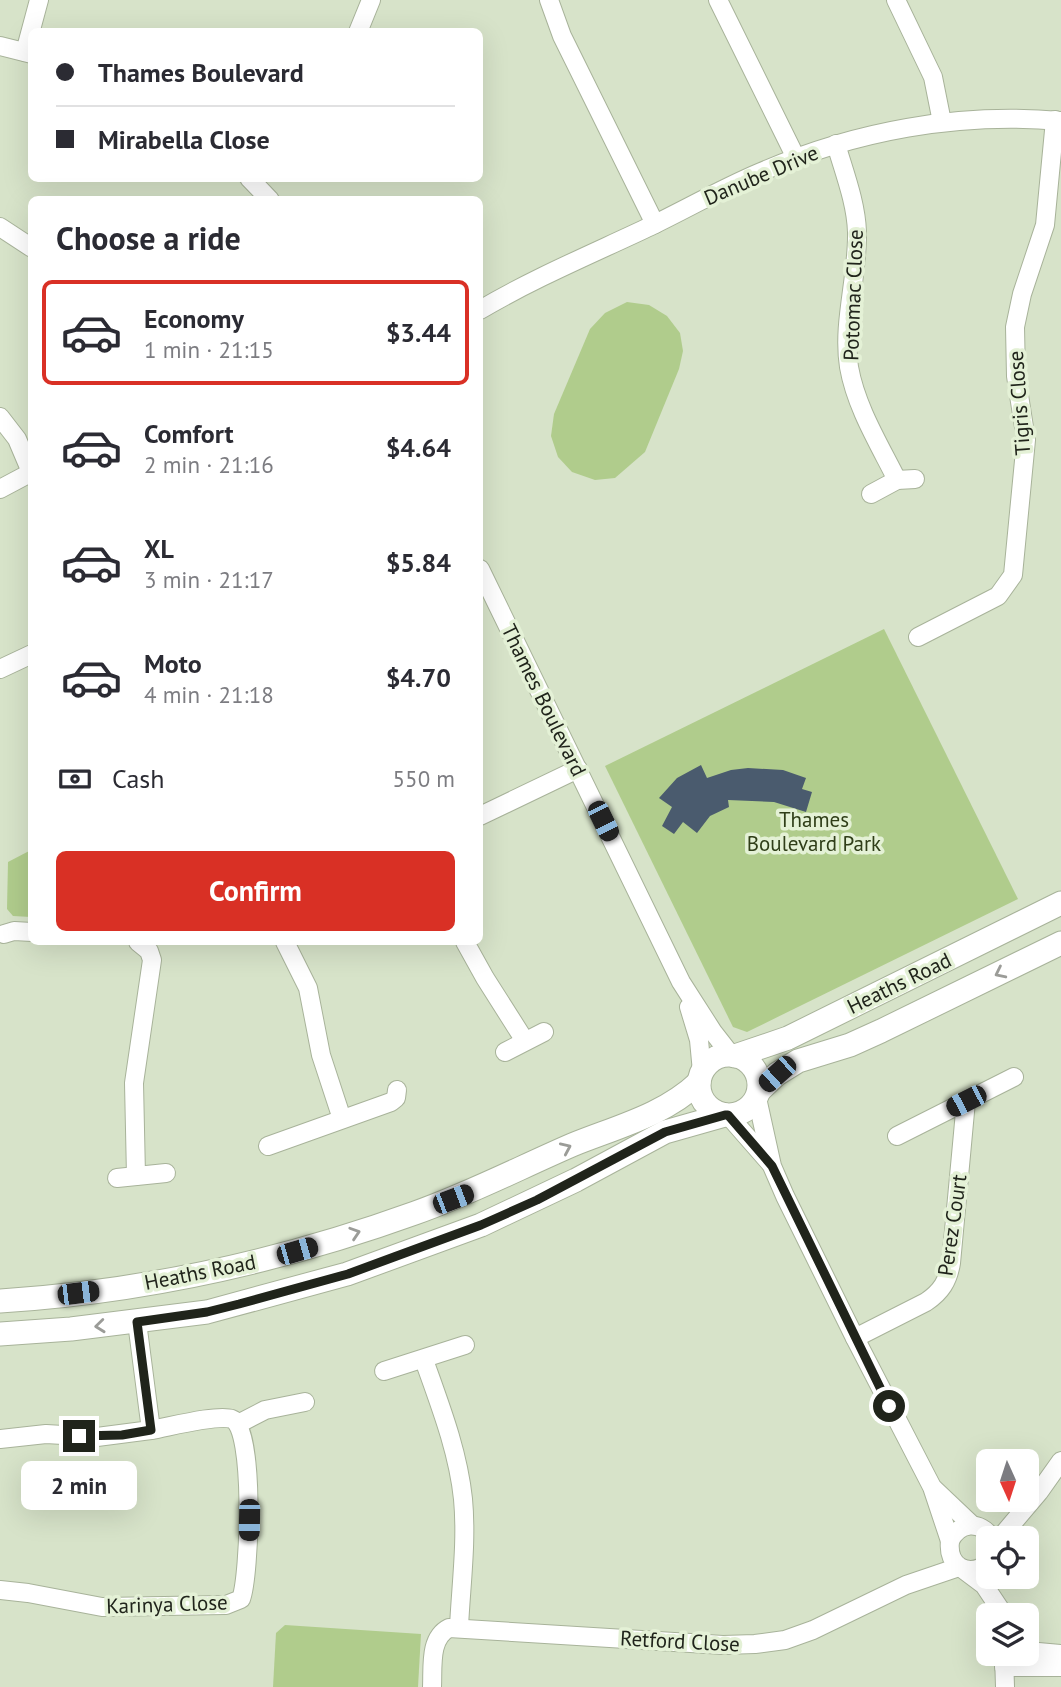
<!DOCTYPE html>
<html lang="en">
<head>
<meta charset="utf-8">
<style>
  body { margin:0; font-family:"PT Sans",sans-serif; background:#f2f2f3; color:#2b2b33; height:100vh; display:flex; flex-direction:column; font-size:26px; white-space:nowrap }
  * { box-sizing:border-box; margin:0 }
  p { font-size:23px; color:#7c7c81 }
  .icon { flex:none; width:38px; height:38px; fill:none; stroke:currentColor; stroke-width:2; stroke-linecap:round; stroke-linejoin:round }
  .map { position:relative; flex:1; overflow:hidden }
  .panel { position:absolute; left:28px; top:196px; width:455px; height:749px; display:flex; flex-direction:column; background:#fff; border-radius:10px; box-shadow:0 7px 28px #0002 }
  .panel>* { flex:none }
  .guide { position:absolute; left:28px; top:28px; width:455px; height:154px; border-radius:10px; box-shadow:0 7px 28px #0002; display:grid; align-content:center; height:154px; padding:0 28px; background:#fff }
  .needle { width:46px; rotate:177deg }
  .fabs { position:absolute; left:976px; top:1449px; display:grid; gap:14px }
  .fabs a { display:grid; place-items:center; width:63px; height:63px; border-radius:10px; background:#fff; box-shadow:0 7px 28px #0002; font-size:35px }
  .end { position:absolute; width:32px; height:32px; margin:-16px; border:9px solid #20241b; background:#fff; box-shadow:0 0 0 4px #fff }
  .from { border-radius:50% }
  .bubble { position:absolute; height:49px; border-radius:10px; background:#fff; box-shadow:0 7px 28px #0002; font-size:23px; font-weight:800; line-height:49px; text-align:center }
  .car { position:absolute; width:21px; height:42px; margin:-21px -10px; border-radius:9px; box-shadow:0 0 5px 2px #0007; background:linear-gradient(#222 24%,#8ab4d8 0 40%,#222 0 76%,#8ab4d8 0 86%,#222 0) }
  .guide b { display:flex; align-items:center; gap:24px; height:66px; font-size:26px }
  .guide b+b { border-top:2px solid #e1e1e2 }
  .guide i { width:18px; height:18px; background:#2b2b33 }
  ul { padding:0; list-style:none }
  li { display:flex; align-items:center; gap:21px; height:105px; margin:0 14px 10px; padding:0 14px; border:4px solid transparent; border-radius:10px }
  li div { flex:1 }
  li b { display:block; font-size:26px }
  li em { font-style:normal; font-weight:800 }
  li.active { border-color:#d93025 }
  li>.icon { width:63px; height:63px; stroke-width:1.5 }
  h2 { padding:0 28px; font-size:32px; line-height:84px }
  .pay { display:flex; align-items:center; gap:18px; height:77px; padding:0 28px; font-size:26px }
  .pay p { margin-inline-start:auto }
  .primary-button { display:flex; gap:14px; margin-top:auto; padding:14px 28px }
  .primary-button a { flex:1; height:80px; border-radius:10px; background:#d93025; color:#fff; font-size:28px; font-weight:800; line-height:80px; text-align:center }
  .map>svg:first-child { display:block }
  .green { fill:#b0cc8c }
  .building { fill:#4a5b6e }
  .lines { fill:none; stroke-linecap:round; stroke-linejoin:round }
  .minor-casing { stroke:#a8b39a; stroke-width:20 }
  .major-casing { stroke:#a8b39a; stroke-width:25 }
  .minor { stroke:#fff; stroke-width:18 }
  .major { stroke:#fff; stroke-width:23 }
  .oneway { stroke:#9b9c98 }
  .route { stroke:#20241b; stroke-width:9 }
  .labels { text-anchor:middle; dominant-baseline:central; stroke-width:7; stroke-linejoin:round; paint-order:stroke }
  .street-label { font-size:21px; fill:#20241b; stroke:#e4f1d6 }
  .park-label { font-size:21px; fill:#2f3e18; stroke:#e4f1d6 }
</style>
</head>
<body>
<div class="map">
<svg width="1061" height="1687" viewBox="0 0 1061 1687">
  <rect width="100%" height="100%" fill="#d7e3c9"/>
  <!-- green -->
  <g class="green">
    <polygon points="627,302 649,305 667,316 680,333 683,351 679,369 645,452 615,478 595,480 572,472 558,457 551,436 554,414 590,329 605,313"/>
    <polygon points="884,629 1018,899 747,1032 733,1027 605,766"/>
    <polygon points="31,850 31,917 13,916 7,909 8,862"/>
    <polygon points="285,1625 421,1634 418,1687 273,1687 276,1633"/>
  </g>
  <!-- building -->
  <polygon class="building" points="701,765 707,778 731,770 748,768 783,770 806,778 802,789 812,792 806,812 774,802 728,800 729,807 710,816 697,833 683,822 674,834 662,826 672,807 659,798 677,778"/>
  <g class="lines">
    <defs>
      <g id="minor">
        <polyline points="549,0 562,36 655,224"/>
        <polyline points="718,0 796,158"/>
        <polyline points="896,0 933,77 942,122"/>
        <polyline points="358,32 371,0"/>
        <polyline points="0,46 32,54"/>
        <polyline points="25,52 39,0"/>
        <path d="M836,144C844,172 856,202 857,232C858,277 842,323 849,367C856,407 879,444 897,480"/>
        <polyline points="249,178 270,200"/>
        <polyline points="0,227 32,248"/>
        <path d="M480,310C534,278 594,253 651,226C688,208 723,188 761,172C855,131 958,112 1061,121"/>
        <polyline points="0,417 17,439 31,472"/>
        <polyline points="0,489 32,472"/>
        <polyline points="871,494 897,480 915,479"/>
        <polyline points="480,569 681,982 713,1032 731,1055"/>
        <polyline points="918,637 998,596 1013,575 1026,440 1016,376 1015,327 1022,294 1045,225 1055,120"/>
        <polyline points="0,669 32,654"/>
        <polyline points="480,816 578,769"/>
        <polyline points="4,934 14,931 32,932"/>
        <polyline points="285,942 308,988 321,1055 342,1119"/>
        <polyline points="465,942 485,978 525,1041"/>
        <polyline points="689,1007 699,1040 702,1072"/>
        <polyline points="505,1052 544,1032"/>
        <polyline points="757,1098 772,1166 785,1196 855,1338 932,1487 950,1541"/>
        <polyline points="728,1115 770,1163"/>
        <polyline points="897,1136 1014,1077"/>
        <polyline points="268,1146 391,1102 396,1098 397,1090"/>
        <polyline points="136,1176 134,1083 152,960 149,951 138,942"/>
        <polyline points="117,1178 166,1173"/>
        <path d="M855,1338L926,1302C941,1292 948,1281 951,1263L966,1101"/>
        <path d="M424,1360C440,1405 458,1451 463,1499C467,1541 461,1585 459,1627"/>
        <polyline points="384,1371 465,1345"/>
        <polyline points="238,1424 265,1410 305,1402"/>
        <polyline points="0,1439 46,1434 97,1437 151,1430 137,1322"/>
        <polyline points="934,1489 972,1525"/>
        <polyline points="1000,1538 1039,1492 1061,1461"/>
        <path d="M989,1563C968,1578 947,1567 950,1541C959,1522 980,1520 992,1538"/>
        <polyline points="964,1570 984,1585 1000,1609"/>
        <path d="M0,1590L28,1593L102,1607L226,1605L241,1599C250,1576 255,1426 232,1419C217,1414 169,1427 151,1430"/>
        <polyline points="1027,1651 1061,1654"/>
        <polyline points="1004,1654 1005,1687"/>
        <polyline points="1004,1667 1061,1667"/>
        <path d="M432,1687C433,1667 429,1638 449,1628L723,1645L755,1644L785,1640L813,1630L906,1585L959,1567"/>
      </g>
      <g id="major">
        <circle cx="729" cy="1085" r="30"/>
        <polyline points="735,1056 788,1038 1061,903"/>
        <polyline points="759,1091 777,1074 798,1061 850,1045 881,1031 1061,943"/>
        <path d="M0,1301C141,1292 282,1261 415,1213C469,1194 519,1168 572,1145C616,1127 663,1116 699,1082"/>
        <polyline points="0,1334 71,1329 207,1312 347,1274 481,1225 576,1180 665,1132 725,1115"/>
      </g>
    </defs>
    <!-- minor casing -->
    <use href="#minor" class="minor-casing"/>
    <!-- major casing -->
    <use href="#major" class="major-casing"/>
    <!-- minor -->
    <use href="#minor" class="minor"/>
    <!-- major -->
    <use href="#major" class="major"/>
  </g>
  <!-- one-way arrows -->
  <defs><path id="oneway-chevron" d="M-2-3.5L2.5 0L-2 3.5" fill="none" stroke-width="1.6" stroke-linecap="round" stroke-linejoin="round" transform="scale(1.75)"/></defs>
  <g class="oneway">
    <use href="#oneway-chevron" transform="translate(1000 973) rotate(154)"/>
    <use href="#oneway-chevron" transform="translate(566 1148) rotate(-24)"/>
    <use href="#oneway-chevron" transform="translate(355 1233) rotate(-18)"/>
    <use href="#oneway-chevron" transform="translate(100 1326) rotate(174)"/>
  </g>
  <g class="lines">
    <!-- route -->
    <polyline class="route" points="79,1436 122,1435 151,1430 137,1322 207,1312 239,1304 348,1274 394,1257 481,1225 537,1200 665,1132 725,1115 728,1115 772,1166 889,1406"/>
  </g>
  <g class="labels">
    <!-- street labels -->
    <g class="street-label">
      <text transform="translate(761 175) rotate(-23)">Danube Drive</text>
      <text transform="translate(853 295) rotate(-88)">Potomac Close</text>
      <text transform="translate(1019 403) rotate(-94)">Tigris Close</text>
      <text transform="translate(544 700) rotate(64)">Thames Boulevard</text>
      <text transform="translate(899 983) rotate(-26)">Heaths Road</text>
      <text transform="translate(952 1225) rotate(-82)">Perez Court</text>
      <text transform="translate(200 1272) rotate(-11)">Heaths Road</text>
      <text transform="translate(167 1604) rotate(-2)">Karinya Close</text>
      <text transform="translate(680 1641) rotate(3)">Retford Close</text>
    </g>
    <!-- park labels -->
    <g class="park-label">
      <text x="814" y="819">Thames<tspan x="814" dy="24">Boulevard Park</tspan></text>
    </g>
  </g>
</svg>
<div class="fabs">
<a><svg class="needle" viewBox="-14 -14 28 28"><path d="M0-13l5 13h-10z" fill="#e53935"/><path d="M0 13l5-13h-10z" fill="#7c7c81"/></svg></a>
<a><svg class="icon" aria-label="locate" viewBox="0 0 24 24"><circle cx="12" cy="12" r="6"/><path d="M12 2v4M12 18v4M2 12h4M18 12h4"/></svg></a>
<a><svg class="icon" aria-label="layers" viewBox="0 0 24 24"><path d="M12 4l9 5-9 5-9-5zM3 14l9 5 9-5"/></svg></a>
</div>
<i class="end from" style="left:889px;top:1406px"></i>
<i class="end" style="left:79px;top:1436px"></i>
<div class="bubble" style="left:21px;top:1461px;width:116px">2 min</div>
<i class="car" style="left:603px;top:821px;rotate:154deg"></i>
<i class="car" style="left:777px;top:1074px;rotate:228deg"></i>
<i class="car" style="left:966px;top:1101px;rotate:243deg"></i>
<i class="car" style="left:453px;top:1199px;rotate:69deg"></i>
<i class="car" style="left:297px;top:1251px;rotate:74deg"></i>
<i class="car" style="left:78px;top:1293px;rotate:83deg"></i>
<i class="car" style="left:249px;top:1520px;rotate:181deg"></i>
<div class="guide">
<b><i class="from"></i>Thames Boulevard</b>
<b><i></i>Mirabella Close</b>
</div>
<section class="panel">
<h2>Choose a ride</h2>
<ul>
<li class="active"><svg class="icon" aria-label="car" viewBox="0 0 24 24"><path d="M5 17H2v-5l4-1 3-4h7l3 4 3 1v5h-3M9 17h6M6 11h13"/><circle cx="7" cy="17" r="2"/><circle cx="17" cy="17" r="2"/></svg><div><b>Economy</b><p>1 min · 21:15</p></div><em>$3.44</em></li>
<li><svg class="icon" aria-label="car" viewBox="0 0 24 24"><path d="M5 17H2v-5l4-1 3-4h7l3 4 3 1v5h-3M9 17h6M6 11h13"/><circle cx="7" cy="17" r="2"/><circle cx="17" cy="17" r="2"/></svg><div><b>Comfort</b><p>2 min · 21:16</p></div><em>$4.64</em></li>
<li><svg class="icon" aria-label="car" viewBox="0 0 24 24"><path d="M5 17H2v-5l4-1 3-4h7l3 4 3 1v5h-3M9 17h6M6 11h13"/><circle cx="7" cy="17" r="2"/><circle cx="17" cy="17" r="2"/></svg><div><b>XL</b><p>3 min · 21:17</p></div><em>$5.84</em></li>
<li><svg class="icon" aria-label="car" viewBox="0 0 24 24"><path d="M5 17H2v-5l4-1 3-4h7l3 4 3 1v5h-3M9 17h6M6 11h13"/><circle cx="7" cy="17" r="2"/><circle cx="17" cy="17" r="2"/></svg><div><b>Moto</b><p>4 min · 21:18</p></div><em>$4.70</em></li>
</ul>
<div class="pay"><svg class="icon" aria-label="cash" viewBox="0 0 24 24"><path d="M3 7h18v10H3z"/><circle cx="12" cy="12" r="2"/></svg>Cash<p>550 m</p></div>
<div class="primary-button"><a>Confirm</a></div>
</section>
</div>
</body>
</html>
